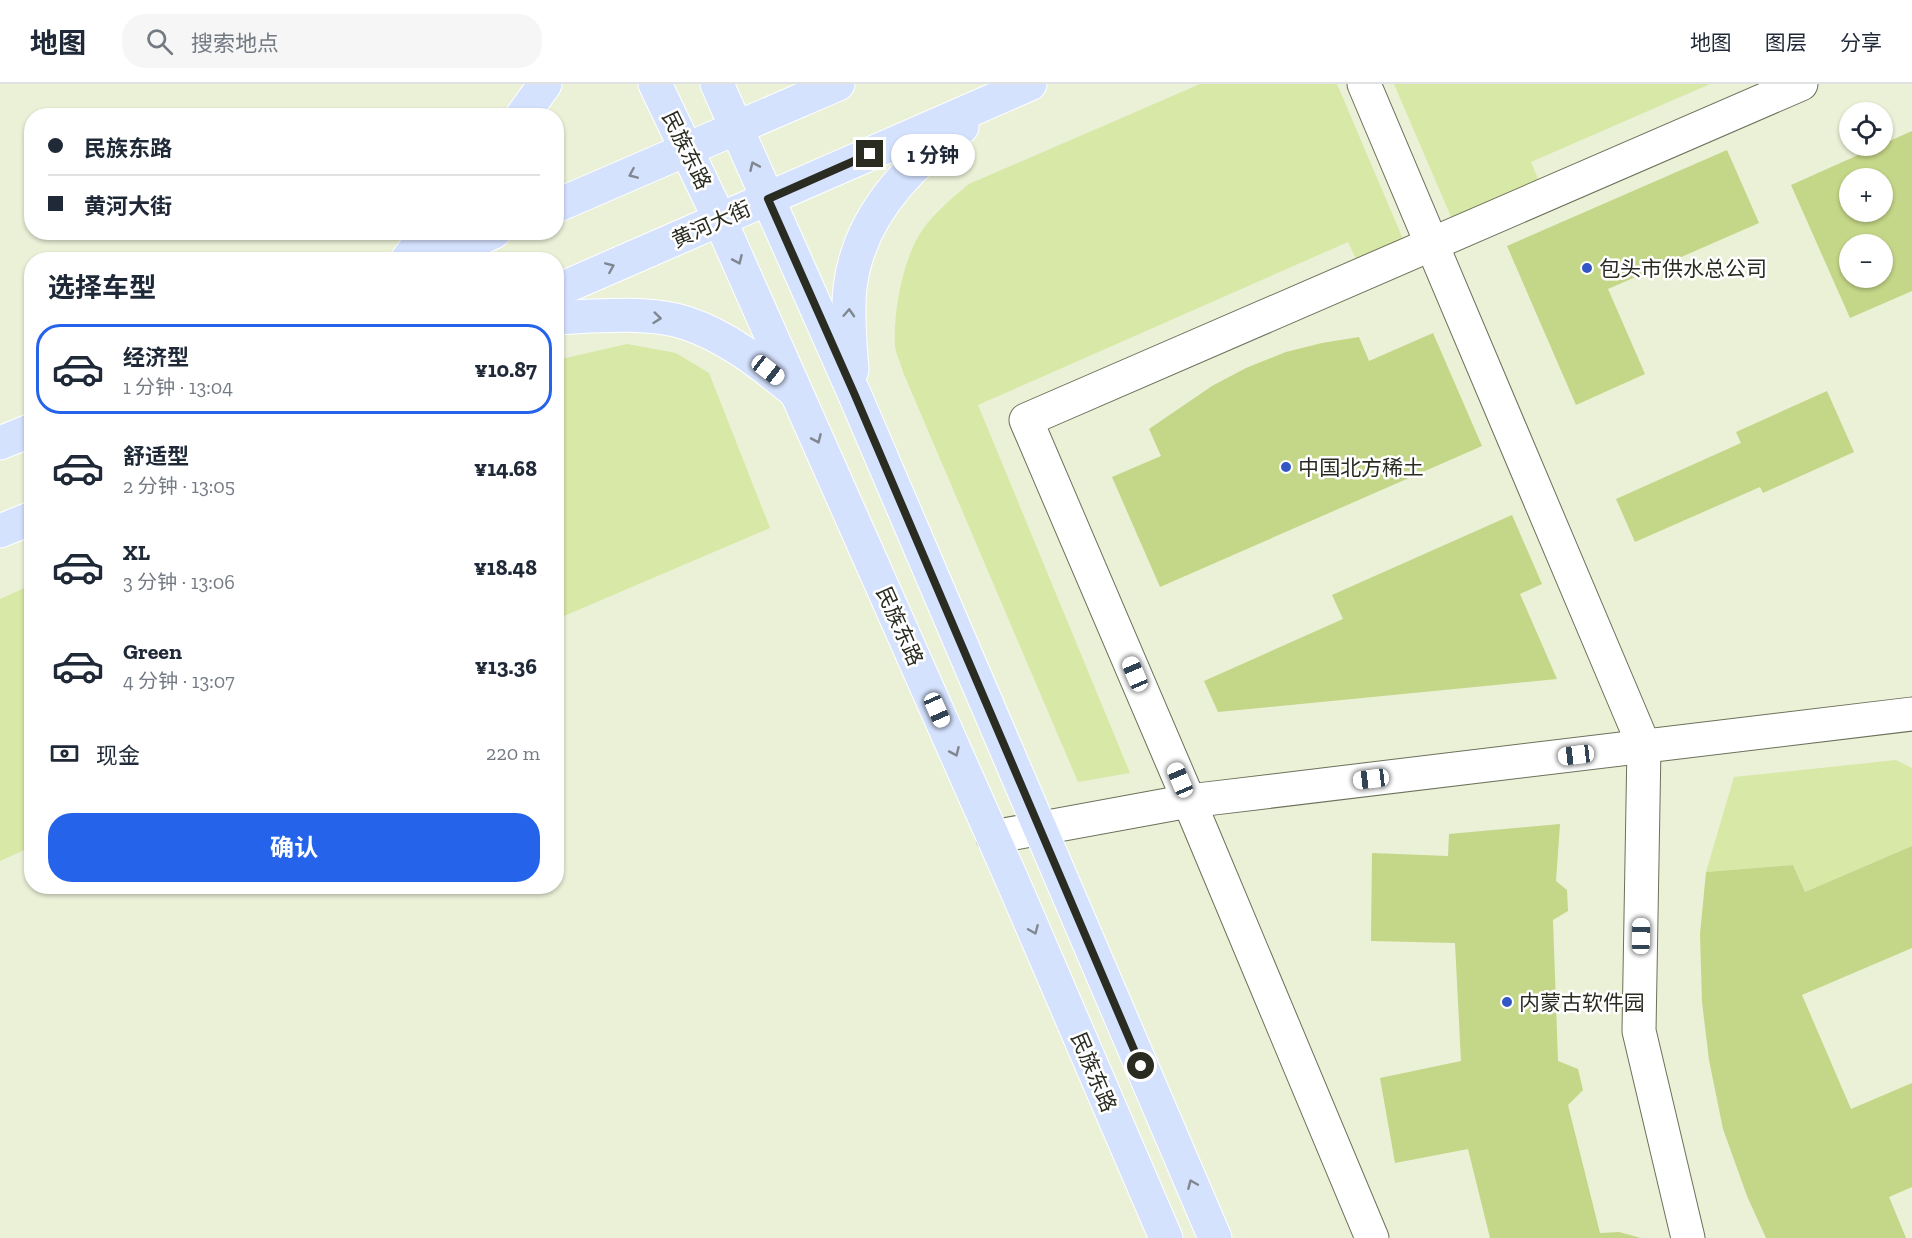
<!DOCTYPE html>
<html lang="zh">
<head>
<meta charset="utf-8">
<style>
  body { margin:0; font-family:"Zilla Slab","Noto Sans SC",serif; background:#f6f6f7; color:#1f2937; height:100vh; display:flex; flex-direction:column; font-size:22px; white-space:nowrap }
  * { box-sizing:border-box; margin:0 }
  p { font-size:20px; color:#747a83 }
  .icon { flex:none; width:33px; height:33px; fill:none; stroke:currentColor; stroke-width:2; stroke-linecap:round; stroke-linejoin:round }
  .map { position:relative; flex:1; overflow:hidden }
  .panel { position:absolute; left:24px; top:168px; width:540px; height:642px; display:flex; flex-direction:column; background:#fff; border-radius:24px; box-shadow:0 2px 4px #0004 }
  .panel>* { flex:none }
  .hud { position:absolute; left:24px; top:24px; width:540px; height:132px; border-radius:24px; box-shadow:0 2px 4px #0004; display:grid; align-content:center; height:132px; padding:0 24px; background:#fff }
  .buttons { position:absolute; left:1839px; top:18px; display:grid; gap:12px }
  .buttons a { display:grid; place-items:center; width:54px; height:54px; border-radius:50%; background:#fff; box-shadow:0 2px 4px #0004; font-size:30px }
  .end { position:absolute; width:27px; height:27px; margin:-14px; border:8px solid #2a2c22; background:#fff; box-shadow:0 0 0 3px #fff }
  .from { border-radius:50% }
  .bubble { position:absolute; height:42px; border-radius:21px; background:#fff; box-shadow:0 2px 4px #0004; font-size:20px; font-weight:700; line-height:42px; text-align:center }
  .car { position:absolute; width:18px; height:36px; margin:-18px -9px; border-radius:8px; box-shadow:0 0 4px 2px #0007; background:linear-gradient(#fff 24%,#345 0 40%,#fff 0 76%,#345 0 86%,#fff 0) }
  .hud b { display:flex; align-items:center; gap:21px; height:57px; font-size:22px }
  .hud b+b { border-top:2px solid #e0e1e3 }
  .hud i { width:15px; height:15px; background:#1f2937 }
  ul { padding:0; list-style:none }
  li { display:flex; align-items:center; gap:18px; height:90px; margin:0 12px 9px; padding:0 12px; border:3px solid transparent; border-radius:24px }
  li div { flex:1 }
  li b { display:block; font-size:22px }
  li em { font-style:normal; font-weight:700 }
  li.selected { border-color:#2563eb }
  li>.icon { width:54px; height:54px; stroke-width:1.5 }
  h2 { padding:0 24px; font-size:27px; line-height:72px }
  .pay { display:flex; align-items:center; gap:15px; height:66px; padding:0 24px; font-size:22px }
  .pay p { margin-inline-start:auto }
  .button { display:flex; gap:12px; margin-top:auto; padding:12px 24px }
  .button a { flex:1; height:69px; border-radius:24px; background:#2563eb; color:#fff; font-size:24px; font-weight:700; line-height:69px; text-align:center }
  header { display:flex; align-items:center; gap:36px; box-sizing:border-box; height:84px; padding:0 30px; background:#fff; border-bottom:2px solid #e0e1e3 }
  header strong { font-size:28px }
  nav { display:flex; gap:33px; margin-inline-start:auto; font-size:21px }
  .search { width:420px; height:54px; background:#f6f6f7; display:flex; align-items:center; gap:15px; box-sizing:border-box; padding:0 21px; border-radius:24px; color:#747a83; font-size:22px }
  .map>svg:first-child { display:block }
  .green { fill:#d8e8a6 }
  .building { fill:#c4d687; fill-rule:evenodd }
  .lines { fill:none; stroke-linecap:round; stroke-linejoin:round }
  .minor-casing { stroke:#6b715a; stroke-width:35 }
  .major-casing { stroke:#fff; stroke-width:35 }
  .minor { stroke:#fff; stroke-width:33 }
  .major { stroke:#d5e2fe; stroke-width:33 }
  .oneway { stroke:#808790 }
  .route { stroke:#2a2c22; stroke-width:8 }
  .poi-dot { fill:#3356c6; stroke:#fff; stroke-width:2 }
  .labels { text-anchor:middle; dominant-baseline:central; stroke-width:5; stroke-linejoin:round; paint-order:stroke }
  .street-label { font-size:21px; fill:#2a2c22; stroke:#fff }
  .poi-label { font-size:21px; fill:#2a2c22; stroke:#fff; text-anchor:start }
</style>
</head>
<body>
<header>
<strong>地图</strong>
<div class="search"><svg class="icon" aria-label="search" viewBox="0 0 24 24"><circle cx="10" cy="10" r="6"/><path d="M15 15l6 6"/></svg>搜索地点</div>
<nav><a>地图</a><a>图层</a><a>分享</a></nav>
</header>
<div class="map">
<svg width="1912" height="1154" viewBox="0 0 1912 1154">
  <rect width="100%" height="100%" fill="#eaf1d7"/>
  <!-- green -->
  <g class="green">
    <path d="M1200,0H1337L1406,162L1360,183L1348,158L978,321L1130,689L1078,698L903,288C901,280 896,270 895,262C893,230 902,181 918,153C930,132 950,116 969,100Z"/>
    <polygon points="1394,0 1710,0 1531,78 1542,104 1455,142"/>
    <polygon points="627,260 676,269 709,289 770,444 557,535 557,276"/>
    <polygon points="31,501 31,763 0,777 0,515"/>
    <polygon points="1896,676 1912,684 1912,762 1805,808 1793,781 1706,788 1734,693"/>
  </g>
  <!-- building -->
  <g class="building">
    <path d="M1912,47V207L1850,234L1791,101ZM1850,94H1882V128H1850ZM1850,160H1882V194H1850Z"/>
    <polygon points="1727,66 1759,139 1608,205 1645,290 1576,321 1507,162"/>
    <polygon points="1433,249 1482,362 1160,503 1112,393 1161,372 1149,345 1212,302 1246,284 1286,268 1322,259 1359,253 1369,277"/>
    <polygon points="1827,307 1854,368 1763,409 1760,403 1635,458 1616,415 1741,359 1736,348"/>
    <polygon points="1512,431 1542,500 1520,510 1557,595 1218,628 1204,597 1343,535 1332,511"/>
    <polygon points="1560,740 1556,797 1567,806 1568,827 1553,836 1558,977 1578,985 1583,1006 1568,1021 1600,1149 1619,1148 1641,1154 1490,1154 1468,1065 1395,1079 1380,994 1461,977 1455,859 1371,857 1372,769 1448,772 1449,750"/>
    <polygon points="1912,762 1912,864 1802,911 1851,1025 1912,999 1912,1103 1889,1113 1906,1154 1766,1154 1747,1112 1723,1045 1709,976 1702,918 1700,850 1706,788 1793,781 1805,808"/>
  </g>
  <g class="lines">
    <defs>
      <g id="minor">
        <polyline points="1364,0 1644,662 1639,947 1688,1154"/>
        <polyline points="993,753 1189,717 1912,630"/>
        <polyline points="1372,1154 1189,717 1026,336 1801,0"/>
      </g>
      <g id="major">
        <polyline points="655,0 720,136 1013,798 1166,1154"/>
        <polyline points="717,0 854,309 1215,1154"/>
        <polyline points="522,32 545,0"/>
        <polyline points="556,122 838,0"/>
        <polyline points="407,176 428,148"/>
        <polyline points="431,176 494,148"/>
        <polyline points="556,207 1030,0"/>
        <path d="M556,234C595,232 649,227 686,239C726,252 760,279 792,305"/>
        <path d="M852,286C850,259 847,231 850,204C858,134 907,82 962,43"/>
        <polyline points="0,359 32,346"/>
        <polyline points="0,447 32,434"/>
      </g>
    </defs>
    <!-- minor casing -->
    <use href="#minor" class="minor-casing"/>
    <!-- major casing -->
    <use href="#major" class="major-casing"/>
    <!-- minor -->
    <use href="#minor" class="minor"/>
    <!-- major -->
    <use href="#major" class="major"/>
  </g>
  <!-- one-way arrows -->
  <defs><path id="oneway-chevron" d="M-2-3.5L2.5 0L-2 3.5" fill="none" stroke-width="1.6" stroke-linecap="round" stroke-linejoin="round" transform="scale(1.5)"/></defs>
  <g class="oneway">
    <use href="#oneway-chevron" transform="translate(754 82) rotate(-114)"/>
    <use href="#oneway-chevron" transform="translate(633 90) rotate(157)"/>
    <use href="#oneway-chevron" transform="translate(738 176) rotate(66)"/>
    <use href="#oneway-chevron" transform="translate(610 183) rotate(-23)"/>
    <use href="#oneway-chevron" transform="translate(849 229) rotate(-87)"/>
    <use href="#oneway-chevron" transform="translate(657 234) rotate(6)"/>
    <use href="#oneway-chevron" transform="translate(817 355) rotate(66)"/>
    <use href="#oneway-chevron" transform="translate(955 668) rotate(66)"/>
    <use href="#oneway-chevron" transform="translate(1034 846) rotate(67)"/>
    <use href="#oneway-chevron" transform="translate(1192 1100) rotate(-113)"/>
  </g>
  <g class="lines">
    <!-- route -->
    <polyline class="route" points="870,70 768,115 854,309 1141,982"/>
  </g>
  <!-- markers -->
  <g class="poi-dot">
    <circle cx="1587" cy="184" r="6"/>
    <circle cx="1286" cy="383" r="6"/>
    <circle cx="1507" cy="918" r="6"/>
  </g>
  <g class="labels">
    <!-- street labels -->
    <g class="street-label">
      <text transform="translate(687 66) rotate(64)">民族东路</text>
      <text transform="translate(711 140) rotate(-24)">黄河大街</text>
      <text transform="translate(900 542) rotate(66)">民族东路</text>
      <text transform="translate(1094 988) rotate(67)">民族东路</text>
    </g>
    <!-- poi labels -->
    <g class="poi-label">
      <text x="1599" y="184">包头市供水总公司</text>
      <text x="1298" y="383">中国北方稀土</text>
      <text x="1519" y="918">内蒙古软件园</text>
    </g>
  </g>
</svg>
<div class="buttons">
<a><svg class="icon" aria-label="locate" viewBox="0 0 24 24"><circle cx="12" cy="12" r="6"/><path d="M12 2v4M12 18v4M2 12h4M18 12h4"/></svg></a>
<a>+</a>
<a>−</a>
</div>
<i class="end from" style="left:1141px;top:982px"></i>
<i class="end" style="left:870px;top:70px"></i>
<div class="bubble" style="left:891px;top:50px;width:84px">1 分钟</div>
<i class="car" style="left:768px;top:286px;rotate:128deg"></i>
<i class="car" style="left:1135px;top:590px;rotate:337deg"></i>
<i class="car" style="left:937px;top:626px;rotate:156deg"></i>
<i class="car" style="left:1576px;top:671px;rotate:263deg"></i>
<i class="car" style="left:1371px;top:695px;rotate:263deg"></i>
<i class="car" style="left:1180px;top:696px;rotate:337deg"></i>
<i class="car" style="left:1641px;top:852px;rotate:1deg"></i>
<div class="hud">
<b><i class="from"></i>民族东路</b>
<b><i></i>黄河大街</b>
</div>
<section class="panel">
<h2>选择车型</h2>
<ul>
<li class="selected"><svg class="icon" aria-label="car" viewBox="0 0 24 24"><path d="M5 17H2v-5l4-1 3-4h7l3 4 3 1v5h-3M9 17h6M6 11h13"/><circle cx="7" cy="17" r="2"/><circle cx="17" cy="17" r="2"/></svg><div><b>经济型</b><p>1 分钟 · 13:04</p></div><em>¥10.87</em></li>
<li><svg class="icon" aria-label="car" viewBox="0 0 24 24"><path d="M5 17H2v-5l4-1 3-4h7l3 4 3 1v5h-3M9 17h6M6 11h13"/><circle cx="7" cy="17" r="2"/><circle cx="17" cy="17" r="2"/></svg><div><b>舒适型</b><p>2 分钟 · 13:05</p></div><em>¥14.68</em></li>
<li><svg class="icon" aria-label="car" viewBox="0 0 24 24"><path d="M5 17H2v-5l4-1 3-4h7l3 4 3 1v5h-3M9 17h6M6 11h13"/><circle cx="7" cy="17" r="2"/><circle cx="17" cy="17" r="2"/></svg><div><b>XL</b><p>3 分钟 · 13:06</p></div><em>¥18.48</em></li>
<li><svg class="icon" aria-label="car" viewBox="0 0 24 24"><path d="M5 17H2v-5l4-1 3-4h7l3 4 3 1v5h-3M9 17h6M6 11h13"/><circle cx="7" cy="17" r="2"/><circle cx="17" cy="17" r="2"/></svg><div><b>Green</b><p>4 分钟 · 13:07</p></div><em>¥13.36</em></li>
</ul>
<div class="pay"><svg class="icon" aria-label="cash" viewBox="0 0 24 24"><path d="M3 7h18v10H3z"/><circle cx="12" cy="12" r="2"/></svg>现金<p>220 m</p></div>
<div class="button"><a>确认</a></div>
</section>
</div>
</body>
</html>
